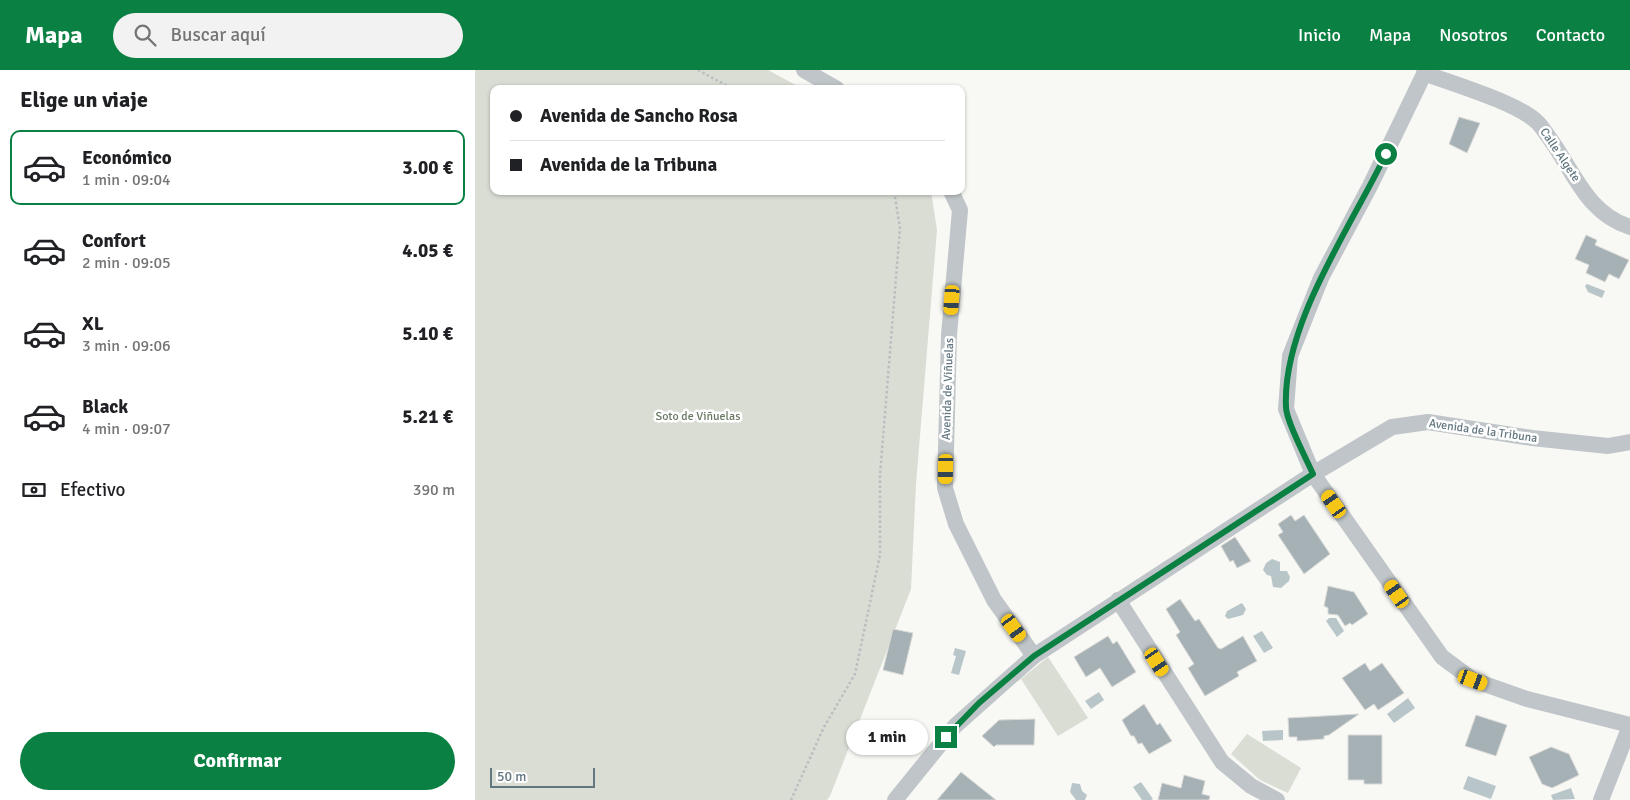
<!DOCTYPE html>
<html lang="es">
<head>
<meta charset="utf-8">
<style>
  body { margin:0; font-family:Signika,sans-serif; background:#f2f2f2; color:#202124; height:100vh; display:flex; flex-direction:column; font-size:19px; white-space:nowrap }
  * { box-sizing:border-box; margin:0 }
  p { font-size:16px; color:#757577 }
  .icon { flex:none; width:28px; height:28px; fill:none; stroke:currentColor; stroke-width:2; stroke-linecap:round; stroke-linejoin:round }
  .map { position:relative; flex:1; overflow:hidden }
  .details { display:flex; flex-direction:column; background:#fff; width:475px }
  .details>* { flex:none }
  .guide { position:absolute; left:15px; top:15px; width:475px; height:110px; border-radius:10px; box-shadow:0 1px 4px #0004; display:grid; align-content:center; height:110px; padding:0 20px; background:#fff }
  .scale { position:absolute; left:15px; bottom:12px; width:105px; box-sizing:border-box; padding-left:5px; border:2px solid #637780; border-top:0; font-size:14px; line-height:18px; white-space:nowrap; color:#637780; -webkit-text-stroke:4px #fff; paint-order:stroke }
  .end { position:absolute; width:22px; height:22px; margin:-11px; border:6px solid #0b8043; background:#fff; box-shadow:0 0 0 2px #fff }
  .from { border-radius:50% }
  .bubble { position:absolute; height:35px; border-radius:18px; background:#fff; box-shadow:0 1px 4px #0004; font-size:16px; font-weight:800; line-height:35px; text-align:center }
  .car { position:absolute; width:15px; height:30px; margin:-15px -8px; border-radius:6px; box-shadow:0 0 4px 1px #0007; background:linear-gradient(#f5c518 24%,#345 0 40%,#f5c518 0 76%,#345 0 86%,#f5c518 0) }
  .guide b { display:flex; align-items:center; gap:18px; height:48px; font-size:19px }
  .guide b+b { border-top:1px solid #e0e0e0 }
  .guide i { width:12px; height:12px; background:#202124 }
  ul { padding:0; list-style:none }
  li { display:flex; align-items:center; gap:15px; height:75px; margin:0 10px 8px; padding:0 10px; border:2px solid transparent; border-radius:10px }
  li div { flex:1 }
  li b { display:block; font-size:19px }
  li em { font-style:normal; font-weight:800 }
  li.on { border-color:#0b8043 }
  li>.icon { width:45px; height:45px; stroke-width:1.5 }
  h2 { padding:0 20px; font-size:22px; line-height:60px }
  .pay { display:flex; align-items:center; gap:12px; height:55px; padding:0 20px; font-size:19px }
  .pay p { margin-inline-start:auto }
  .cta { display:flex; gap:10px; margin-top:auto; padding:10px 20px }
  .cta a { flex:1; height:58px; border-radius:30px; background:#0b8043; color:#fff; font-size:20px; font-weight:800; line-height:58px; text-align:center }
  header { display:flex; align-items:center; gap:30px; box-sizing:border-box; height:70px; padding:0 25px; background:#0b8043; color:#fff }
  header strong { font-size:24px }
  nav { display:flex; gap:28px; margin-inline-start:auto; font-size:18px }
  .search { width:350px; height:45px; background:#f2f2f2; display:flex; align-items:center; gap:12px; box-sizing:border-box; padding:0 18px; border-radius:28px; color:#757577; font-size:19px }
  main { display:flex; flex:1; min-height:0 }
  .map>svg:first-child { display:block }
  .green { fill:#d9ddd4 }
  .water { fill:#b9c6c9 }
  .building { fill:#a6b1b5; stroke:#dadad8 }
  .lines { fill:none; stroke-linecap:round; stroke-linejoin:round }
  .path { stroke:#b9bec0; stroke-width:2.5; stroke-dasharray:2.5 2.5; stroke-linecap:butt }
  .minor { stroke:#bfc5c8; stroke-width:16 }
  .route { stroke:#0b8043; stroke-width:6 }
  .labels { text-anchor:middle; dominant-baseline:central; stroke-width:5; stroke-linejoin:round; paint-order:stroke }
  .street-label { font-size:12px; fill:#637780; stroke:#fff }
  .park-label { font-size:12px; fill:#687862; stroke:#fff }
</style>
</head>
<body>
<header>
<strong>Mapa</strong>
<div class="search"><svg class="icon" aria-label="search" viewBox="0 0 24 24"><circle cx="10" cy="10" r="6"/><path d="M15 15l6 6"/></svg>Buscar aquí</div>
<nav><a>Inicio</a><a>Mapa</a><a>Nosotros</a><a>Contacto</a></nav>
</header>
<main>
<section class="details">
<h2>Elige un viaje</h2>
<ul>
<li class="on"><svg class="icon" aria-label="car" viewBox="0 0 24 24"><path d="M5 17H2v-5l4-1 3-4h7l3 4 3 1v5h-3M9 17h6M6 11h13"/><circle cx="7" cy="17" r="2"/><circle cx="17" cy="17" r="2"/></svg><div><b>Económico</b><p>1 min · 09:04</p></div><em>3.00 €</em></li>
<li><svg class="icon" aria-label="car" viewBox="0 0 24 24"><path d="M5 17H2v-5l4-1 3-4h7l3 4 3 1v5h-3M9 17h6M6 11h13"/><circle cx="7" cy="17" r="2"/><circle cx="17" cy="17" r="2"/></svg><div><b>Confort</b><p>2 min · 09:05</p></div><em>4.05 €</em></li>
<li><svg class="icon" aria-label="car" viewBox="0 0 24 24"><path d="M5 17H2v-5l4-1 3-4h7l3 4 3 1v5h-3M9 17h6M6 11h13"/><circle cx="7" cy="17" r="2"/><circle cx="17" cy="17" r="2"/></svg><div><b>XL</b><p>3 min · 09:06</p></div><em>5.10 €</em></li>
<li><svg class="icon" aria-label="car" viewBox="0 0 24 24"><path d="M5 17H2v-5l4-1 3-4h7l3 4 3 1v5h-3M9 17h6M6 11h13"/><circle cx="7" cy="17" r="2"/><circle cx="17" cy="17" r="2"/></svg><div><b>Black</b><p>4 min · 09:07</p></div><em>5.21 €</em></li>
</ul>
<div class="pay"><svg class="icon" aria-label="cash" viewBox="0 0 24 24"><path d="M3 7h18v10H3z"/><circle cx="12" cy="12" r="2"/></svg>Efectivo<p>390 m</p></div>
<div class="cta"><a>Confirmar</a></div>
</section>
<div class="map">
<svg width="1155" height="730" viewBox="0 0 1155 730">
  <rect width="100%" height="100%" fill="#f8f8f5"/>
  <!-- green -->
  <g class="green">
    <polygon points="0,0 293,0 328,19 19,19 19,121 456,121 462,160 441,414 436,519 355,726 352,730 0,730"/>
    <polygon points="573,587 613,648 583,666 546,609"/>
    <polygon points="772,664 826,698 813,723 785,710 756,684"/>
  </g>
  <!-- water -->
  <g class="water">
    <polygon points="1112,214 1130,221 1127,228 1113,222 1110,216"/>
    <polygon points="797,489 805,492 805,501 812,501 815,507 814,511 806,518 798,517 796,506 792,505 788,500 791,493"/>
    <polygon points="767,533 771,539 768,545 753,549 750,546 752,541"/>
    <polygon points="854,548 861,548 869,561 862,567 851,551"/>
    <polygon points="787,561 798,578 789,583 778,566"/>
    <polygon points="480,578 491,581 484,605 476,603 481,586 478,585"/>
    <polygon points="624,622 629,630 616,639 610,631"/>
    <polygon points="933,628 940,638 919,653 912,644"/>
    <polygon points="808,660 808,670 788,671 787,661"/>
    <polygon points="993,706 1021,716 1016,729 988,719"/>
    <polygon points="666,712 678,729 676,730 667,730 658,717"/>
    <polygon points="597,713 605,714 607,721 612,725 610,730 601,730 595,722"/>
    <polygon points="1096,718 1100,729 1078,730 1076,725"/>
  </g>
  <!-- building -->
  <g class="building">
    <polygon points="984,47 1005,53 992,83 974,74"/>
    <polygon points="1111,165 1122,170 1120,175 1154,190 1144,209 1134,204 1130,212 1111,203 1114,195 1100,189"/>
    <polygon points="816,445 820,451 829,445 855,484 829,504 803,465 808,462 803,454"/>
    <polygon points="760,467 776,491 762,498 758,490 755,492 746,476"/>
    <polygon points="853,516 879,522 893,544 877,555 875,553 870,556 863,545 853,544 853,538 849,536"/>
    <polygon points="705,529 720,551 724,549 743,578 746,579 768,566 782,591 762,602 764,606 730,626 713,598 719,594 701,565 705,562 691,539"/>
    <polygon points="418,559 438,563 428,605 408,600"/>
    <polygon points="633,566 638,574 642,571 661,602 637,617 625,598 611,607 599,587"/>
    <polygon points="890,593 895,601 907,593 929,623 903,640 899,634 890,640 867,608"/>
    <polygon points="669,634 682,655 685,653 697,671 674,684 667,673 663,674 659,666 656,666 647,650"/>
    <polygon points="884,644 854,665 849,666 849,669 822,671 822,667 814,667 813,648"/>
    <polygon points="1001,645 1032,655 1021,686 990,676"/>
    <polygon points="560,649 559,675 521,675 519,677 507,666 524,650"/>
    <polygon points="873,665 907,665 907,714 889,714 889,710 873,710"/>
    <polygon points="1076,677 1094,684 1104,705 1077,718 1067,714 1054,687"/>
    <polygon points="486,702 521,730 462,730"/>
    <polygon points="709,705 730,711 727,724 735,726 734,730 683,730 687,713 706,718"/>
  </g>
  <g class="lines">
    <!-- path -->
    <g class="path">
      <polyline points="223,0 258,19"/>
      <polyline points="316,730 349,657 380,604 405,485 405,405 425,158 419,121"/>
    </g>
    <!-- minor -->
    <g class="minor">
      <polyline points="329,0 362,19"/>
      <polyline points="951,0 895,116 846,208 815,286 811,339 838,404 967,587 998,610 1052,629 1155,655"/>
      <path d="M949,3C978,14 1040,32 1061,51C1066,55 1069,61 1073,66C1099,101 1111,143 1155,157"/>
      <polyline points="476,121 485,140 474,265 470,418 481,454 519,530 559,586"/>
      <polyline points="643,530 747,692 776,716 802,730"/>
      <polyline points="420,730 480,656 559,586 838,404 917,357 953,352 1057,368 1133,376 1155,372"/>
      <polyline points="1126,730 1155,656"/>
    </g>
  </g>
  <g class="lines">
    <!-- route -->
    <path class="route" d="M471,667L504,633L559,586L838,404C832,390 811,351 811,337C807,255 876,157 911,84"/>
  </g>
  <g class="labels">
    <!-- street labels -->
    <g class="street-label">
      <text transform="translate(1085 85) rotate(56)">Calle Algete</text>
      <text transform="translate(473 319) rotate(-88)">Avenida de Viñuelas</text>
      <text transform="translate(1008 361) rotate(8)">Avenida de la Tribuna</text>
    </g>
    <!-- park labels -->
    <g class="park-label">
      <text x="223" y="346">Soto de Viñuelas</text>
    </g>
  </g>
</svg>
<div class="scale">50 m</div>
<i class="end from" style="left:911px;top:84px"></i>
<i class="end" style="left:471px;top:667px"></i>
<div class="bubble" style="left:371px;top:650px;width:82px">1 min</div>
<i class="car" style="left:477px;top:230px;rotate:184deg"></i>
<i class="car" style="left:471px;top:399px;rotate:181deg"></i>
<i class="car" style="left:859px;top:434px;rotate:325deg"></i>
<i class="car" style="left:922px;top:524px;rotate:325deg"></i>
<i class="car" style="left:539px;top:558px;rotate:144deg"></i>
<i class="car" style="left:682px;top:592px;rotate:147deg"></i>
<i class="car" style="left:998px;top:610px;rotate:110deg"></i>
<div class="guide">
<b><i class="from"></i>Avenida de Sancho Rosa</b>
<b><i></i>Avenida de la Tribuna</b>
</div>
</div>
</main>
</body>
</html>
